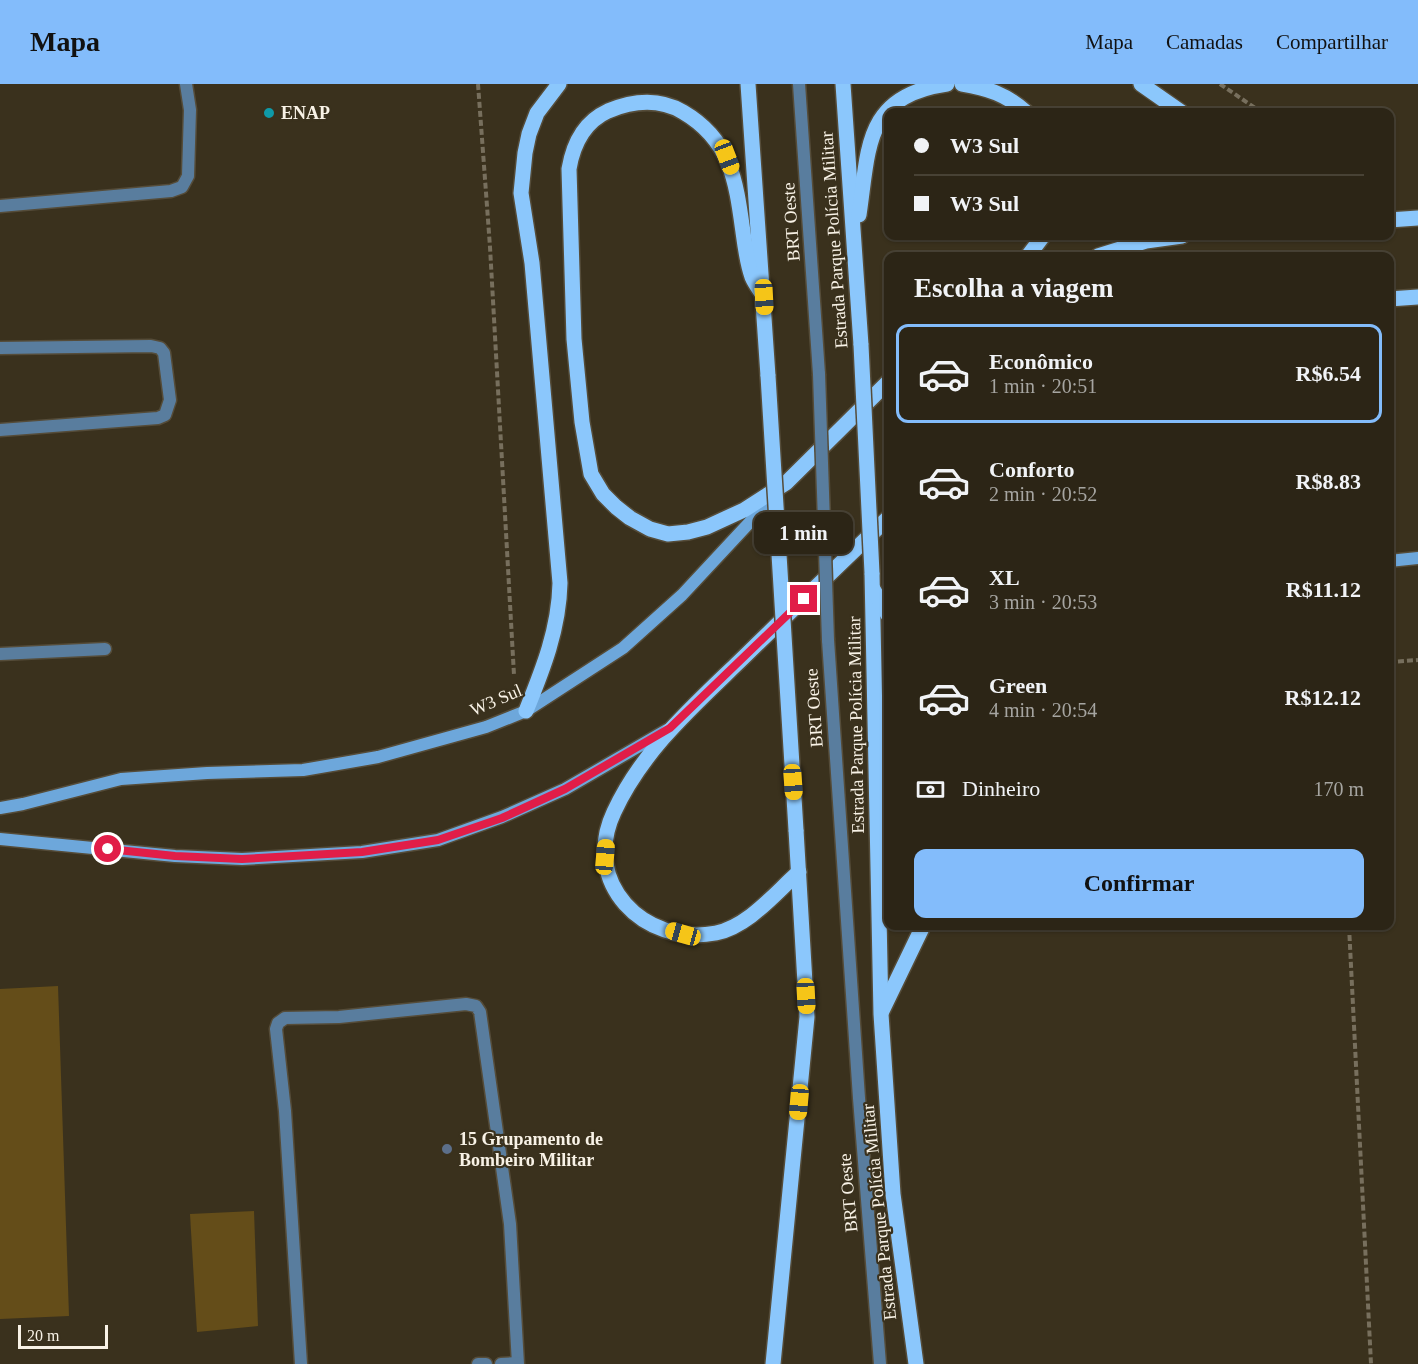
<!DOCTYPE html>
<html lang="pt">
<head>
<meta charset="utf-8">
<style>
  body { margin:0; font-family:Georgia,serif; background:#342d1f; color:#f1f3f6; height:100vh; display:flex; flex-direction:column; font-size:22px; white-space:nowrap }
  * { box-sizing:border-box; margin:0 }
  p { font-size:20px; color:#a6a5a1 }
  .icon { flex:none; width:33px; height:33px; fill:none; stroke:currentColor; stroke-width:2; stroke-linecap:round; stroke-linejoin:round }
  .map { position:relative; flex:1; overflow:hidden }
  .drawer { position:absolute; left:884px; top:168px; width:510px; height:678px; display:flex; flex-direction:column; background:#2c2516; border-radius:12px; box-shadow:0 2px 4px #0004,0 0 0 2px #484235 }
  .drawer>* { flex:none }
  .banner { position:absolute; left:884px; top:24px; width:510px; height:132px; border-radius:12px; box-shadow:0 2px 4px #0004,0 0 0 2px #484235; display:grid; align-content:center; height:132px; padding:0 30px; background:#2c2516 }
  .scale { position:absolute; left:18px; bottom:15px; width:90px; box-sizing:border-box; padding-left:6px; border:3px solid #f8f2e6; border-top:0; font-size:16px; line-height:21px; white-space:nowrap; color:#f8f2e6; -webkit-text-stroke:4px #3a311d; paint-order:stroke }
  .end { position:absolute; width:27px; height:27px; margin:-14px; border:8px solid #e11d48; background:#fff; box-shadow:0 0 0 3px #fff }
  .from { border-radius:50% }
  .bubble { position:absolute; height:42px; border-radius:12px; background:#2c2516; box-shadow:0 2px 4px #0004,0 0 0 2px #484235; font-size:20px; font-weight:800; line-height:42px; text-align:center }
  .car { position:absolute; width:18px; height:36px; margin:-18px -9px; border-radius:8px; box-shadow:0 0 4px 2px #0007; background:linear-gradient(#f5c518 24%,#345 0 40%,#f5c518 0 76%,#345 0 86%,#f5c518 0) }
  .banner b { display:flex; align-items:center; gap:21px; height:57px; font-size:22px }
  .banner b+b { border-top:2px solid #484235 }
  .banner i { width:15px; height:15px; background:#f1f3f6 }
  ul { padding:0; list-style:none }
  li { display:flex; align-items:center; gap:18px; height:99px; margin:0 12px 9px; padding:0 18px; border:3px solid transparent; border-radius:12px }
  li div { flex:1 }
  li b { display:block; font-size:22px }
  li em { font-style:normal; font-weight:800 }
  li.on { border-color:#83bcfb }
  li>.icon { width:54px; height:54px; stroke-width:1.5 }
  h2 { padding:0 30px; font-size:27px; line-height:72px }
  .pay { display:flex; align-items:center; gap:15px; height:66px; padding:0 30px; font-size:22px }
  .pay p { margin-inline-start:auto }
  .action { display:flex; gap:12px; margin-top:auto; padding:12px 30px }
  .action a { flex:1; height:69px; border-radius:12px; background:#83bcfb; color:#111; font-size:24px; font-weight:800; line-height:69px; text-align:center }
  header { display:flex; align-items:center; gap:36px; box-sizing:border-box; height:84px; padding:0 30px; background:#83bcfb; color:#111 }
  header strong { font-size:28px }
  nav { display:flex; gap:33px; margin-inline-start:auto; font-size:21px }
  .map>svg:first-child { display:block }
  .green { fill:#644d19 }
  .lines { fill:none; stroke-linecap:round; stroke-linejoin:round }
  .lane-casing { stroke:#554c39; stroke-width:15 }
  .secondary-casing { stroke:#554c39; stroke-width:15 }
  .primary-casing { stroke:#554c39; stroke-width:18 }
  .path { stroke:#776f5d; stroke-width:4; stroke-dasharray:6 3; stroke-linecap:butt }
  .lane { stroke:#597d9e; stroke-width:12 }
  .secondary { stroke:#6da7db; stroke-width:12 }
  .primary { stroke:#8bc7fc; stroke-width:15 }
  .lane-bridge-casing { stroke:#554c39; stroke-width:15; stroke-linecap:butt }
  .primary-bridge-casing { stroke:#554c39; stroke-width:18; stroke-linecap:butt }
  .lane-bridge { stroke:#597d9e; stroke-width:12 }
  .primary-bridge { stroke:#8bc7fc; stroke-width:15 }
  .route { stroke:#e11d48; stroke-width:8 }
  .culture-dot { fill:#0f9aa8; stroke:#3a311d; stroke-width:2 }
  .service-dot { fill:#5c6f8a; stroke:#3a311d; stroke-width:2 }
  .labels { text-anchor:middle; dominant-baseline:central; stroke-width:4.5; stroke-linejoin:round; paint-order:stroke }
  .poi-label { font-size:18px; font-weight:bold; fill:#f8f2e6; stroke:#3a311d; text-anchor:start }
  .street-label { font-size:18px; fill:#f8f2e6; stroke:#3a311d }
</style>
</head>
<body>
<header>
<strong>Mapa</strong>
<nav><a>Mapa</a><a>Camadas</a><a>Compartilhar</a></nav>
</header>
<div class="map">
<svg width="1418" height="1280" viewBox="0 0 1418 1280">
  <rect width="100%" height="100%" fill="#3a311d"/>
  <!-- green -->
  <g class="green">
    <polygon points="58,902 69,1232 0,1235 0,905"/>
    <polygon points="254,1127 258,1242 197,1248 190,1130"/>
  </g>
  <g class="lines">
    <defs>
      <g id="lane">
        <polyline points="799,0 819,290"/>
        <polyline points="0,122 171,107 182,103 188,92 190,26 186,0"/>
        <polyline points="0,264 151,262 160,264 164,269 170,316 165,331 158,334 0,346"/>
        <polyline points="828,556 859,1014 880,1280"/>
        <polyline points="0,570 105,565"/>
        <polyline points="301,1280 285,1027 276,945 278,939 285,934 339,933 466,920 476,922 480,928 510,1140 518,1280"/>
        <polyline points="478,1280 486,1280"/>
        <polyline points="501,1280 517,1279"/>
      </g>
      <g id="secondary">
        <polyline points="1389,477 1418,474"/>
        <polyline points="0,724 23,720 121,695 207,689 303,686 378,673 486,643 526,627 623,564 682,511 777,409"/>
        <polyline points="0,755 175,772 242,775 362,768 438,756 502,733 565,705 667,646"/>
      </g>
      <g id="primary">
        <polyline points="748,0 768,292"/>
        <polyline points="843,0 861,261"/>
        <path d="M962,0C988,4 1007,11 1026,28"/>
        <polyline points="1141,0 1181,28"/>
        <path d="M859,131C869,64 864,12 947,0"/>
        <polyline points="1389,136 1418,134"/>
        <polyline points="1028,172 1043,152"/>
        <polyline points="1098,172 1146,157 1182,152"/>
        <path d="M764,213C760,206 755,200 752,193C747,179 745,163 743,148C736,97 731,56 683,28C659,14 632,17 608,27C584,38 573,61 569,85L574,255L582,338L591,390L603,410L616,423L630,434L650,445L668,450L688,448L707,443L744,426L786,399L888,298"/>
        <polyline points="1389,215 1418,213"/>
        <polyline points="872,489 881,930 893,1110 916,1280"/>
        <polyline points="873,505 888,531"/>
        <path d="M526,627C543,585 559,545 560,499L532,179L521,109L525,69L529,50L537,29L559,0"/>
        <path d="M799,788C775,809 749,842 716,849C643,863 581,798 614,728C644,663 698,618 748,569C794,524 841,479 888,434"/>
        <polyline points="882,927 923,842"/>
        <polyline points="773,1280 807,933 796,746"/>
      </g>
    </defs>
    <!-- lane casing -->
    <use href="#lane" class="lane-casing"/>
    <!-- secondary casing -->
    <use href="#secondary" class="secondary-casing"/>
    <!-- primary casing -->
    <use href="#primary" class="primary-casing"/>
    <!-- path -->
    <g class="path">
      <polyline points="478,0 490,163 514,591"/>
      <polyline points="1220,0 1261,28"/>
      <polyline points="1389,578 1418,576"/>
      <polyline points="1349,842 1371,1280"/>
    </g>
    <!-- lane -->
    <use href="#lane" class="lane"/>
    <!-- secondary -->
    <use href="#secondary" class="secondary"/>
    <!-- primary -->
    <use href="#primary" class="primary"/>
    <defs>
      <polyline id="lane-bridge" points="819,290 828,556"/>
      <g id="primary-bridge">
        <polyline points="861,261 872,489"/>
        <polyline points="768,292 796,746"/>
      </g>
    </defs>
    <!-- lane-bridge casing -->
    <use href="#lane-bridge" class="lane-bridge-casing"/>
    <!-- primary-bridge casing -->
    <use href="#primary-bridge" class="primary-bridge-casing"/>
    <!-- lane-bridge -->
    <use href="#lane-bridge" class="lane-bridge"/>
    <!-- primary-bridge -->
    <use href="#primary-bridge" class="primary-bridge"/>
  </g>
  <g class="lines">
    <!-- route -->
    <polyline class="route" points="108,765 175,772 242,775 362,768 438,756 502,734 565,705 670,644 804,515"/>
  </g>
  <!-- markers -->
  <circle class="culture-dot" cx="269" cy="29" r="6"/>
  <circle class="service-dot" cx="447" cy="1065" r="6"/>
  <g class="labels">
    <!-- poi labels -->
    <g class="poi-label">
      <text x="281" y="29">ENAP</text>
      <text x="459" y="1055">15 Grupamento de<tspan x="459" dy="21">Bombeiro Militar</tspan></text>
    </g>
    <!-- street labels -->
    <g class="street-label">
      <text transform="translate(791 138) rotate(-94)">BRT Oeste</text>
      <text transform="translate(834 156) rotate(-94)">Estrada Parque Polícia Militar</text>
      <text transform="translate(496 616) rotate(-23)">W3 Sul</text>
      <text transform="translate(814 624) rotate(-94)">BRT Oeste</text>
      <text transform="translate(856 641) rotate(-91)">Estrada Parque Polícia Militar</text>
      <text transform="translate(848 1109) rotate(-95)">BRT Oeste</text>
      <text transform="translate(879 1128) rotate(-96)">Estrada Parque Polícia Militar</text>
    </g>
  </g>
</svg>
<div class="scale">20 m</div>
<i class="end from" style="left:108px;top:765px"></i>
<i class="end" style="left:804px;top:515px"></i>
<div class="bubble" style="left:754px;top:428px;width:99px">1 min</div>
<i class="car" style="left:727px;top:73px;rotate:159deg"></i>
<i class="car" style="left:764px;top:213px;rotate:177deg"></i>
<i class="car" style="left:793px;top:698px;rotate:176deg"></i>
<i class="car" style="left:605px;top:773px;rotate:5deg"></i>
<i class="car" style="left:683px;top:850px;rotate:286deg"></i>
<i class="car" style="left:806px;top:912px;rotate:177deg"></i>
<i class="car" style="left:799px;top:1018px;rotate:185deg"></i>
<div class="banner">
<b><i class="from"></i>W3 Sul</b>
<b><i></i>W3 Sul</b>
</div>
<section class="drawer">
<h2>Escolha a viagem</h2>
<ul>
<li class="on"><svg class="icon" aria-label="car" viewBox="0 0 24 24"><path d="M5 17H2v-5l4-1 3-4h7l3 4 3 1v5h-3M9 17h6M6 11h13"/><circle cx="7" cy="17" r="2"/><circle cx="17" cy="17" r="2"/></svg><div><b>Econômico</b><p>1 min · 20:51</p></div><em>R$6.54</em></li>
<li><svg class="icon" aria-label="car" viewBox="0 0 24 24"><path d="M5 17H2v-5l4-1 3-4h7l3 4 3 1v5h-3M9 17h6M6 11h13"/><circle cx="7" cy="17" r="2"/><circle cx="17" cy="17" r="2"/></svg><div><b>Conforto</b><p>2 min · 20:52</p></div><em>R$8.83</em></li>
<li><svg class="icon" aria-label="car" viewBox="0 0 24 24"><path d="M5 17H2v-5l4-1 3-4h7l3 4 3 1v5h-3M9 17h6M6 11h13"/><circle cx="7" cy="17" r="2"/><circle cx="17" cy="17" r="2"/></svg><div><b>XL</b><p>3 min · 20:53</p></div><em>R$11.12</em></li>
<li><svg class="icon" aria-label="car" viewBox="0 0 24 24"><path d="M5 17H2v-5l4-1 3-4h7l3 4 3 1v5h-3M9 17h6M6 11h13"/><circle cx="7" cy="17" r="2"/><circle cx="17" cy="17" r="2"/></svg><div><b>Green</b><p>4 min · 20:54</p></div><em>R$12.12</em></li>
</ul>
<div class="pay"><svg class="icon" aria-label="cash" viewBox="0 0 24 24"><path d="M3 7h18v10H3z"/><circle cx="12" cy="12" r="2"/></svg>Dinheiro<p>170 m</p></div>
<div class="action"><a>Confirmar</a></div>
</section>
</div>
</body>
</html>
